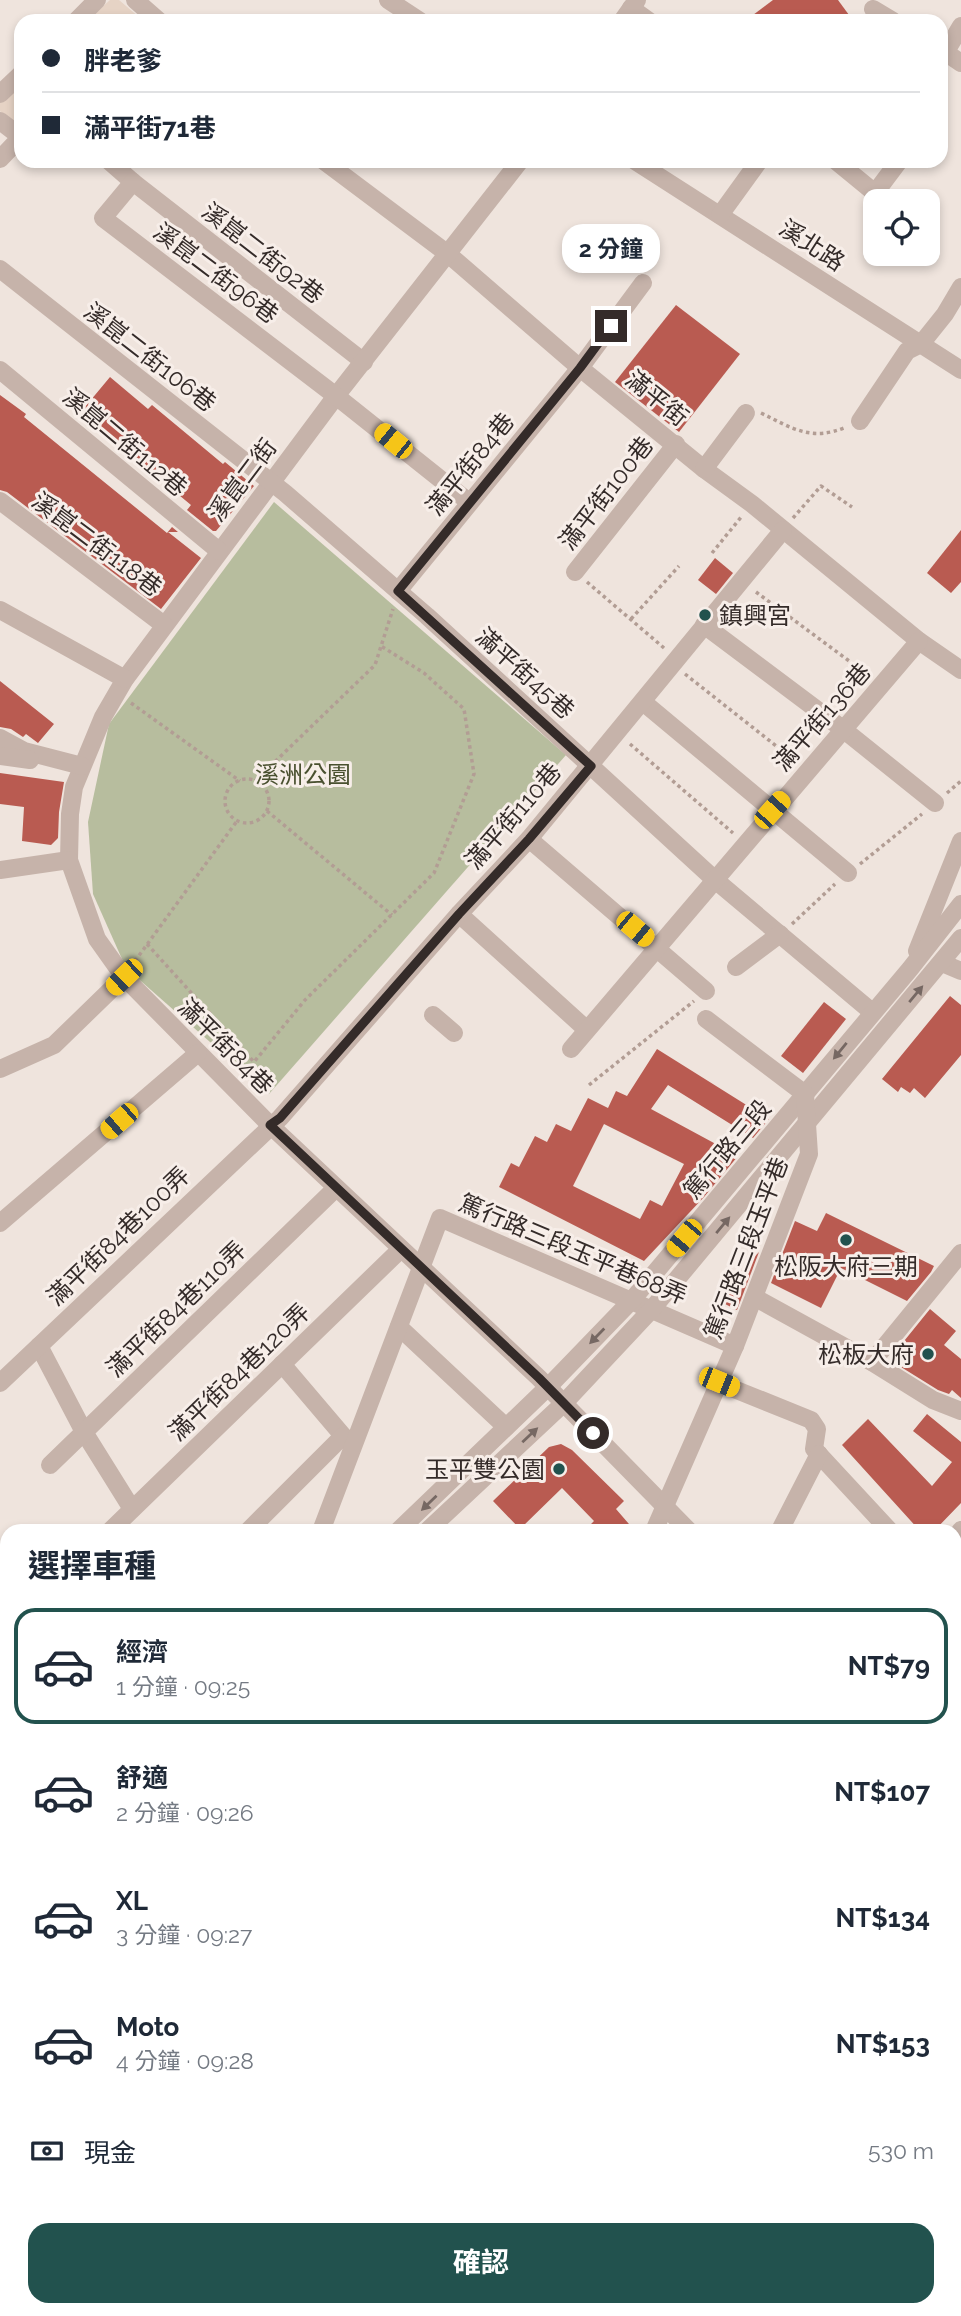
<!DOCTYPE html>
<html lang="zh-TW">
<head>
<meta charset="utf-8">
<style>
  body { margin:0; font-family:Raleway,"Noto Sans TC",sans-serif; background:#f2f2f3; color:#1f2937; height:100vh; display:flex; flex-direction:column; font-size:26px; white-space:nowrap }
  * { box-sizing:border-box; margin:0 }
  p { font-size:23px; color:#747a83 }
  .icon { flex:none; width:38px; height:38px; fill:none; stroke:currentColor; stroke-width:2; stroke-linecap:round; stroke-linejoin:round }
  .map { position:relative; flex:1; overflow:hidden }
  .side { position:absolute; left:0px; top:1524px; width:962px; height:793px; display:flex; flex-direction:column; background:#fff; border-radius:21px 21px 0 0; box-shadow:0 4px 10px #0003 }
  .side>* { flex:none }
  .top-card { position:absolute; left:14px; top:14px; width:934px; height:154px; border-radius:21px; box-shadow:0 4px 10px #0003; display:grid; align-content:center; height:154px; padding:0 28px; background:#fff }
  .buttons { position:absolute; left:863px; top:189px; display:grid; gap:14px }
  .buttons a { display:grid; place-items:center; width:77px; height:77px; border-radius:14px; background:#fff; box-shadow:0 4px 10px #0003; font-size:35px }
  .end { position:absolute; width:32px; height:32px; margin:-16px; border:9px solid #342b29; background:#fff; box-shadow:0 0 0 4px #fff }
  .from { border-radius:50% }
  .bubble { position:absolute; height:49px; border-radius:21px; background:#fff; box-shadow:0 4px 10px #0003; font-size:23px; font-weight:700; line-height:49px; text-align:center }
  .car { position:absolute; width:21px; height:42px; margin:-21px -10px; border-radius:9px; box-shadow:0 0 5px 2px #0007; background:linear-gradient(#f5c518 24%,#345 0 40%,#f5c518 0 76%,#345 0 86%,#f5c518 0) }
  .top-card b { display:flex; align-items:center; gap:24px; height:66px; font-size:26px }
  .top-card b+b { border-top:2px solid #e0e1e3 }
  .top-card i { width:18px; height:18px; background:#1f2937 }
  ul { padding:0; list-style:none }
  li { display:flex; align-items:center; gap:21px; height:116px; margin:0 14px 10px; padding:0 14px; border:4px solid transparent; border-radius:21px }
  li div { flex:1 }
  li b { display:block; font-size:26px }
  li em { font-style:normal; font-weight:700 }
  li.active { border-color:#22524e }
  li>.icon { width:63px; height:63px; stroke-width:1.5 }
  h2 { padding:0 28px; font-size:32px; line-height:84px }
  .pay { display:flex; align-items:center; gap:18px; height:77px; padding:0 28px; font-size:26px }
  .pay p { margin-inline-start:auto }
  .cta { display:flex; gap:14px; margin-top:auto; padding:14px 28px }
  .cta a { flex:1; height:80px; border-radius:21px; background:#22524e; color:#fff; font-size:28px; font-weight:700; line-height:80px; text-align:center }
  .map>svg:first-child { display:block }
  .green { fill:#b7bd9e }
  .plaza { fill:#e6d3c5 }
  .building { fill:#b95b51; fill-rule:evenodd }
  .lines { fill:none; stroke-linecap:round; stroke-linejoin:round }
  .path { stroke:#b29d94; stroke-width:3.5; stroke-dasharray:3.5 3.5; stroke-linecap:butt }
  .minor { stroke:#c6b3aa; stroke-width:18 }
  .oneway { fill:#766863 }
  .route { stroke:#342b29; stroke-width:9 }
  .poi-dot { fill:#22524e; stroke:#f7eee9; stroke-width:2.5 }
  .labels { text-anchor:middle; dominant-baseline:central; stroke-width:6; stroke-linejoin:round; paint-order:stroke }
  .street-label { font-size:24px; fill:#342b29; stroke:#f7eee9 }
  .poi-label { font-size:24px; fill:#342b29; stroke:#f7eee9; text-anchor:end }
  .park-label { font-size:24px; fill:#49502f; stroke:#f7eee9 }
</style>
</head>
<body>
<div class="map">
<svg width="961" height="2316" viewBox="0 0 961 2316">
  <rect width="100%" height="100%" fill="#efe4dd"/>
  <!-- green -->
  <g class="green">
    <polygon points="274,502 566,755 269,1094 126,968 93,894 88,822 109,724"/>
    <polygon points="214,2310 406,2310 409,2316 214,2316"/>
  </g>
  <!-- plaza -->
  <g class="plaza">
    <polygon points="110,0 119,0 140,18 137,21 87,21"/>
    <polygon points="21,81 21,131 9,123 0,111 0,101"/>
  </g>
  <!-- building -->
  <g class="building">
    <polygon points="773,0 838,0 849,15 840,21 745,21"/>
    <polygon points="676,305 740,354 679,432 615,382"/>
    <polygon points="110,377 148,409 152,405 223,464 225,462 254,486 216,531 213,531 187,510 191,505 80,413"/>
    <polygon points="0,395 26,414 24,417 167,533 172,527 178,532 168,532 201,558 161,609 7,492 0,490"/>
    <polygon points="961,530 961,582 951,593 927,573"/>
    <polygon points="715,558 733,573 716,594 698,580"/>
    <polygon points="0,681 54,724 38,743 26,734 23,737 11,729 0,727"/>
    <polygon points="0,773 64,782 59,812 58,838 51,845 22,841 24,807 0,804"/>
    <polygon points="950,996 961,1005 961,1055 925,1098 914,1088 910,1093 901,1087 898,1092 882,1079"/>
    <polygon points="824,1002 846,1019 803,1073 781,1056"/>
    <path d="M657,1049L769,1119L753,1138L668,1085L651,1109L738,1156L704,1197L644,1261L499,1187L511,1163L519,1167L535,1136L547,1142L556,1124L571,1131L588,1098L608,1108L616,1091L627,1096ZM604,1124L684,1164L662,1206L650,1200L640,1219L573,1186Z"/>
    <polygon points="826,1213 934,1266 931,1272 907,1301 841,1268 821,1308 771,1283 795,1221 817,1231"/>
    <polygon points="759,1252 737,1310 715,1299"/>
    <polygon points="930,1309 956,1331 944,1345 961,1359 961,1398 952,1390 949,1394 938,1390 901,1367 907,1360 896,1351"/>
    <polygon points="927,1414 961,1442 961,1503 934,1531 920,1531 842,1445 868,1419 932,1486 952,1462 913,1431"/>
    <polygon points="561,1444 572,1450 624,1501 616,1509 635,1531 584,1531 594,1521 562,1488 520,1529 493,1501 549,1447"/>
  </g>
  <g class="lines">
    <!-- path -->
    <g class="path">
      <path d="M761,413C792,428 811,442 846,427"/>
      <polyline points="793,518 821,486 852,507"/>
      <polyline points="712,553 742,516"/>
      <polyline points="587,582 664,648"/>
      <polyline points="756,592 868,675"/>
      <polyline points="631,619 679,566"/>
      <polyline points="685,674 794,760"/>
      <polyline points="131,703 240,781"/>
      <polyline points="630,744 733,833"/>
      <circle cx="247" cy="801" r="22"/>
      <polyline points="255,781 375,665 393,609"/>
      <polyline points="947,793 961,781"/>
      <polyline points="267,811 392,915"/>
      <polyline points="860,864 922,814"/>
      <polyline points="792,924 835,884"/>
      <polyline points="147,944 254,1062 305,1000 434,873 474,774 464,709 424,673 381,646"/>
      <polyline points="135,961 237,821"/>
      <polyline points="589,1085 694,1001"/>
      <polyline points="209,2310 209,2316"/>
      <polyline points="403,2310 406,2316"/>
    </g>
    <!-- minor -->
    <g class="minor">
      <polyline points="135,0 159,21"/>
      <polyline points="388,0 420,21"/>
      <polyline points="631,8 649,21"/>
      <polyline points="873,9 893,21"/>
      <polyline points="76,21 97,0"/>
      <polyline points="622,21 637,0"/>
      <polyline points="942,50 961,63"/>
      <polyline points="945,53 961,26"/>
      <polyline points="0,94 21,74"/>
      <polyline points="0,121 21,137 0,159"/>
      <polyline points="109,161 133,182 364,362"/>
      <polyline points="324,161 448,254 580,368 704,469 752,504 919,641 961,670"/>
      <polyline points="520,161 336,396 125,679 103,717 74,787 70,814 69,860 97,939 124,977 270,1125 539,1378 689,1531"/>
      <polyline points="635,161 961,370"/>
      <polyline points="836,161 875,193 899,161"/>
      <polyline points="133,182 103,218 336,396 469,502"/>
      <polyline points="720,215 759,161"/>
      <polyline points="0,269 285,493 427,616 714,879 872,1012"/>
      <polyline points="0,370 219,551"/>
      <polyline points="860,421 907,351 921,344 945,314 961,287"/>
      <polyline points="704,469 746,413"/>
      <polyline points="0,501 164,625"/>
      <polyline points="575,572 676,444"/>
      <polyline points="398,591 580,368 643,283"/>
      <polyline points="0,610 125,679"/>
      <polyline points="704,625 844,730 935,803"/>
      <polyline points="643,702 848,873"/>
      <polyline points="0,738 24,751 82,766"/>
      <polyline points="0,756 30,760"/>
      <polyline points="529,839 706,991"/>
      <polyline points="0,870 69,860"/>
      <polyline points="459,914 586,1029"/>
      <polyline points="917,951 961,841"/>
      <polyline points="942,963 961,971"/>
      <polyline points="736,967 780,934"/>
      <polyline points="433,1015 454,1033"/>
      <polyline points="571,1049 919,641"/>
      <polyline points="0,1069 54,1045 124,977"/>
      <polyline points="0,1223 198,1053"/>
      <polyline points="754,1297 872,1362 933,1400 961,1411"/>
      <polyline points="399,1327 506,1427"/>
      <polyline points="39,1346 84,1432 132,1509"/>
      <polyline points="872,1362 961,1253"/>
      <polyline points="282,1364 350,1444"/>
      <polyline points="0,1383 280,1118 459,914 529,839 783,530"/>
      <polyline points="719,1383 811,1420 817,1429 814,1449 890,1531"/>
      <polyline points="50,1465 336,1188"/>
      <polyline points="780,1530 819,1454"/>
      <polyline points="110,1531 401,1249"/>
      <polyline points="248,1531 343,1436"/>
      <polyline points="321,1531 440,1218 735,1346"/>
      <polyline points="398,1531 548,1387 632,1300 910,969 961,904"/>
      <polyline points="427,1531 563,1404 652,1309 961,938"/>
      <polyline points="654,1531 735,1346 809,1154 805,1094 706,1019"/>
      <polyline points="956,1537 961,1530"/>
      <polyline points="0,1563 7,1576"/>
      <polyline points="956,1593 961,1599"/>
      <polyline points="0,1627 7,1638"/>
      <polyline points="0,1825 7,1821"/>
      <polyline points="956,1836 961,1843"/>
      <polyline points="0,1848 7,1845"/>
      <polyline points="956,1908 961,1910"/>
      <polyline points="956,1938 961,1961"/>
      <polyline points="956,2075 961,2065"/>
      <polyline points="956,2115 961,2117"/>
      <polyline points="956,2274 961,2276"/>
      <polyline points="429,2310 433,2316"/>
      <polyline points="469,2310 473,2316"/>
      <polyline points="655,2310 666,2316"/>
      <polyline points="832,2316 834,2310"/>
    </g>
  </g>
  <!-- one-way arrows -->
  <defs><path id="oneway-solid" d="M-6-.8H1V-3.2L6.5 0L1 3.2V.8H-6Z" transform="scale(1.75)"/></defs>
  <g class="oneway">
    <use href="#oneway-solid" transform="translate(916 994) rotate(-50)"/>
    <use href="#oneway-solid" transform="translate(840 1051) rotate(129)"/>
    <use href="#oneway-solid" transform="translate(723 1225) rotate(-50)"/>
    <use href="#oneway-solid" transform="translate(597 1336) rotate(134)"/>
    <use href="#oneway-solid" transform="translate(530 1435) rotate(-43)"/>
    <use href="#oneway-solid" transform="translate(429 1503) rotate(136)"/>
  </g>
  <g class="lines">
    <!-- route -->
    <polyline class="route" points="593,1433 539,1378 270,1125 280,1118 459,914 529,839 591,766 398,591 580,368 611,326"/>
  </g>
  <!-- markers -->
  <g class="poi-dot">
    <circle cx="705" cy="615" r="7"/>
    <circle cx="846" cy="1240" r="7"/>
    <circle cx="928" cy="1354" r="7"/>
    <circle cx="559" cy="1469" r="7"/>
  </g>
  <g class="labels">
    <!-- street labels -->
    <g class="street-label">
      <text transform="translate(812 245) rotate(33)">溪北路</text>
      <text transform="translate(263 253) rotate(38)">溪崑二街92巷</text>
      <text transform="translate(216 273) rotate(37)">溪崑二街96巷</text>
      <text transform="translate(150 357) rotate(38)">溪崑二街106巷</text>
      <text transform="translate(657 398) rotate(39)">滿平街</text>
      <text transform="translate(125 442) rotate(40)">溪崑二街112巷</text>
      <text transform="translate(470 464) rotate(-51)">滿平街84巷</text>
      <text transform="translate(242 480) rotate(-53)">溪崑二街</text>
      <text transform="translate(606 493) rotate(-52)">滿平街100巷</text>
      <text transform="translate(97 544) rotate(37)">溪崑二街118巷</text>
      <text transform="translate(525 673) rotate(42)">滿平街45巷</text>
      <text transform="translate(822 717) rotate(-49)">滿平街136巷</text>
      <text transform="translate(513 816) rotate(-49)">滿平街110巷</text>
      <text transform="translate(226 1046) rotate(45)">滿平街84巷</text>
      <text transform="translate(727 1149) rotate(-50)">篤行路三段</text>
      <text transform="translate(118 1236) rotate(-44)">滿平街84巷100弄</text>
      <text transform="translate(746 1248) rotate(-69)">篤行路三段玉平巷</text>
      <text transform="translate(573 1249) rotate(23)">篤行路三段玉平巷68弄</text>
      <text transform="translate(176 1309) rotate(-44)">滿平街84巷110弄</text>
      <text transform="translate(239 1372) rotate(-44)">滿平街84巷120弄</text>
    </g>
    <!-- poi labels -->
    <g class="poi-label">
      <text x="719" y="615" text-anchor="start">鎮興宮</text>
      <text x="846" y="1266" text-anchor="middle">松阪大府三期</text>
      <text x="914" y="1354">松板大府</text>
      <text x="545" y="1469">玉平雙公園</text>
    </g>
    <!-- park labels -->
    <g class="park-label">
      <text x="303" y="774">溪洲公園</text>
    </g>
  </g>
</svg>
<div class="buttons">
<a><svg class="icon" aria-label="locate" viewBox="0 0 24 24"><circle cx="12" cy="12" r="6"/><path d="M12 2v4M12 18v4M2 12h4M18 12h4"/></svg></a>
</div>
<i class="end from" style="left:593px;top:1433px"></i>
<i class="end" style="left:611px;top:326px"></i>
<div class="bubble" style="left:562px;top:224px;width:98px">2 分鐘</div>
<i class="car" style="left:393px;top:441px;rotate:309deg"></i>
<i class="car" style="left:772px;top:810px;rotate:42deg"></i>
<i class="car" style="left:635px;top:929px;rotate:130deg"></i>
<i class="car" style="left:124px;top:977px;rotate:226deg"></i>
<i class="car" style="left:119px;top:1121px;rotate:229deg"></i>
<i class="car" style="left:684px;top:1238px;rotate:220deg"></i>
<i class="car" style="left:719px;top:1382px;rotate:112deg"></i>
<div class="top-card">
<b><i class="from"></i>胖老爹</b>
<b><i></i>滿平街71巷</b>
</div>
<section class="side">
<h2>選擇車種</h2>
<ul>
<li class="active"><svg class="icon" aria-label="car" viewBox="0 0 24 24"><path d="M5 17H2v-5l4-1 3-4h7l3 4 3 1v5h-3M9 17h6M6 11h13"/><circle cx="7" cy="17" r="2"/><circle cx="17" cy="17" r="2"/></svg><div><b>經濟</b><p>1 分鐘 · 09:25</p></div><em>NT$79</em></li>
<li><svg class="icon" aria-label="car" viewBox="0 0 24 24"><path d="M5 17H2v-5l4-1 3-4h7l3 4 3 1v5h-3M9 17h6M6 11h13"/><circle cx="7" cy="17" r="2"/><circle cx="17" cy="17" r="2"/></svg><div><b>舒適</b><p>2 分鐘 · 09:26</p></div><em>NT$107</em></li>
<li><svg class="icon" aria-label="car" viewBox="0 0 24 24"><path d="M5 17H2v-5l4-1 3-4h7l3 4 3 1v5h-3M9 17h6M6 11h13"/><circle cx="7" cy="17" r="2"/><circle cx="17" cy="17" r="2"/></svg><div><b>XL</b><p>3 分鐘 · 09:27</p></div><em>NT$134</em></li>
<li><svg class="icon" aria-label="car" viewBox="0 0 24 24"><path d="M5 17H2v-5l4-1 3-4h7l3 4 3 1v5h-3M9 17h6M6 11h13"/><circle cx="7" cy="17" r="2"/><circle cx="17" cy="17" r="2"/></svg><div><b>Moto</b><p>4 分鐘 · 09:28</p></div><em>NT$153</em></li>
</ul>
<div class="pay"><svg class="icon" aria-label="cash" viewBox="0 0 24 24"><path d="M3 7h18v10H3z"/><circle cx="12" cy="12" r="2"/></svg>現金<p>530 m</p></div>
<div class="cta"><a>確認</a></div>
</section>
</div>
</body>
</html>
